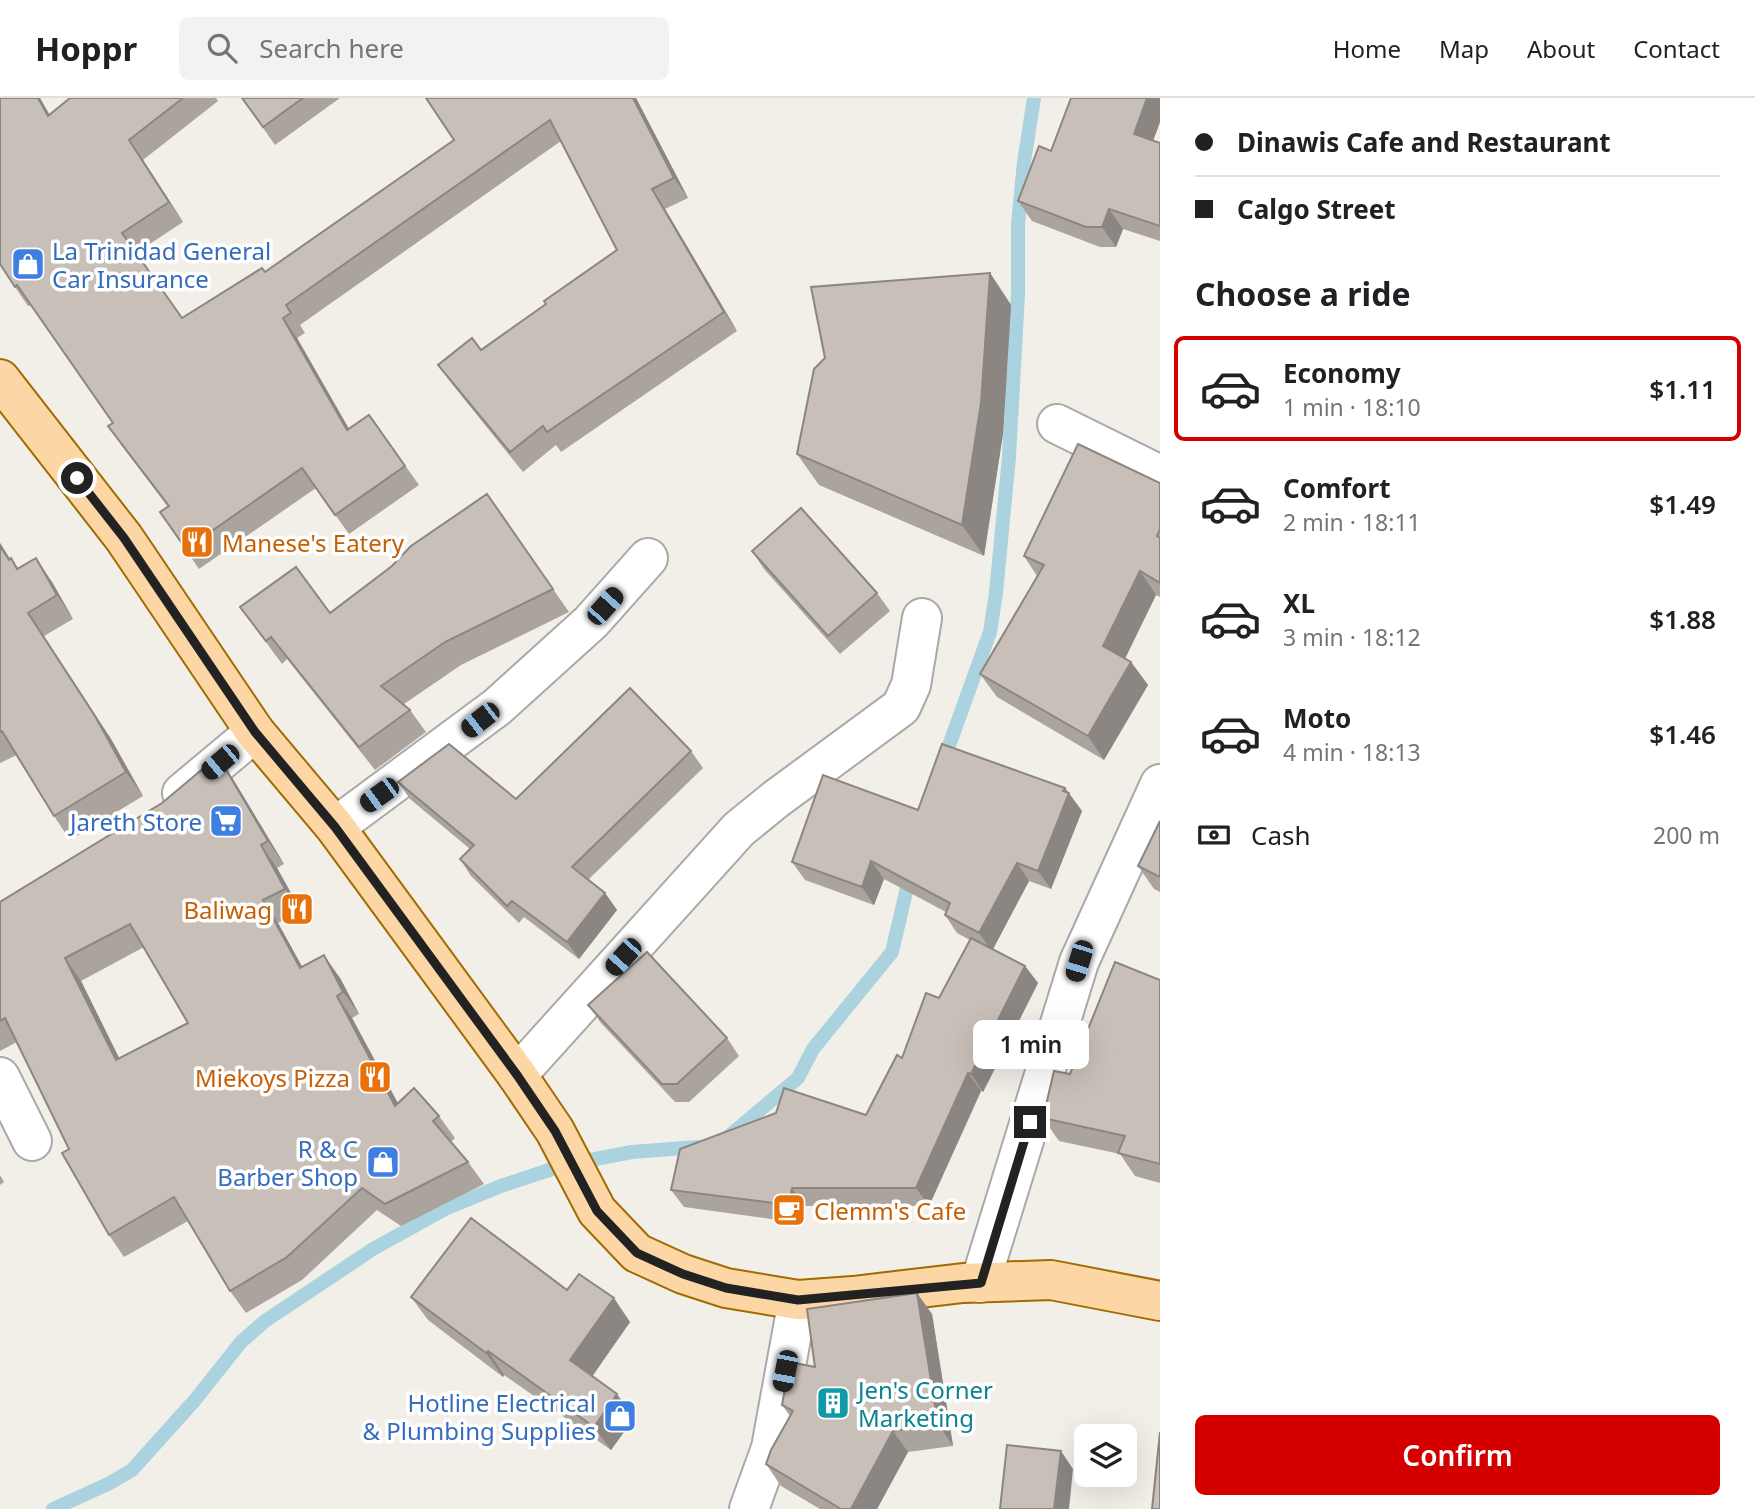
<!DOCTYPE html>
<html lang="en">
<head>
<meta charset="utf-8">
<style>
  body { margin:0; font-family:"Noto Sans",sans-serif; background:#f2f2f2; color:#202124; height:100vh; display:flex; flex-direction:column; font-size:26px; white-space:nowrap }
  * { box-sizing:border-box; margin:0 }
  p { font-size:23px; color:#757577 }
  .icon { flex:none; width:38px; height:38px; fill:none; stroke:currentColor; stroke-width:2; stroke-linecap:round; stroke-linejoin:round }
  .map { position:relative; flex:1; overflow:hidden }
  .panel { display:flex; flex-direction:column; background:#fff; width:595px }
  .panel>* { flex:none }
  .banner { display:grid; align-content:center; height:154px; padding:0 35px; background:#fff }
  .tools { position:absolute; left:1074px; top:1326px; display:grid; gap:14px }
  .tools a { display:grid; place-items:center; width:63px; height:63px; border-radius:10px; background:#fff; box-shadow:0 7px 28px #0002; font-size:35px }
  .end { position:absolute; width:32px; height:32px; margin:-16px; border:9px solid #222; background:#fff; box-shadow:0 0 0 4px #fff }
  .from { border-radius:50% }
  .bubble { position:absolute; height:49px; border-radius:10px; background:#fff; box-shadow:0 7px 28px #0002; font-size:23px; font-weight:600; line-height:49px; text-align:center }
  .car { position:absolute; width:21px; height:42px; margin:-21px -10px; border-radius:9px; box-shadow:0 0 5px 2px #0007; background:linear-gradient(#222 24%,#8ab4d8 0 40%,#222 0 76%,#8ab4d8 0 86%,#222 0) }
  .banner b { display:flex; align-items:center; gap:24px; height:66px; font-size:26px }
  .banner b+b { border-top:2px solid #e0e0e0 }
  .banner i { width:18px; height:18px; background:#202124 }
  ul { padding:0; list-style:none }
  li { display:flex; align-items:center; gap:21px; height:105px; margin:0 14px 10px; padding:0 21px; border:4px solid transparent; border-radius:10px }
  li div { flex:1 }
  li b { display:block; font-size:26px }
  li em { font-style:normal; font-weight:600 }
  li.active { border-color:#d40000 }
  li>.icon { width:63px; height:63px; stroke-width:1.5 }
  h2 { padding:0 35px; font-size:32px; line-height:84px }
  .pay { display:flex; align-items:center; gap:18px; height:77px; padding:0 35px; font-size:26px }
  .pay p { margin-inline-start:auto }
  .cta { display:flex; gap:14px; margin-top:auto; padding:14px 35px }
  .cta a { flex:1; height:80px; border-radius:10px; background:#d40000; color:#fff; font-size:28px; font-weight:600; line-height:80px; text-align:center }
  header { display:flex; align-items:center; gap:42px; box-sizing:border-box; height:98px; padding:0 35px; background:#fff; border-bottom:2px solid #e0e0e0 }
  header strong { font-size:33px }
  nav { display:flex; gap:38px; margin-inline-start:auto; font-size:24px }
  .search { width:490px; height:63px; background:#f2f2f2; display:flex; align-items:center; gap:18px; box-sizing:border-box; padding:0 24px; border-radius:10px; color:#757577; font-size:26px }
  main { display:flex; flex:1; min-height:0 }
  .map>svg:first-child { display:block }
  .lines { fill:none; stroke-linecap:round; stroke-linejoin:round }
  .stream { stroke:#aad3df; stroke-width:14 }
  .minor-casing { stroke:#a9a9a9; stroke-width:42 }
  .major-casing { stroke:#a06b00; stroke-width:42 }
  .minor { stroke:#fff; stroke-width:38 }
  .major { stroke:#fcd6a4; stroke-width:38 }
  .wall { fill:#aba49e; fill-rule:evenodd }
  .shaded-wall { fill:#8b8681 }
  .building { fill:#c7bfb8; stroke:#8b8681; stroke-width:2; fill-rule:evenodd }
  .route { stroke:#222; stroke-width:9 }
  .labels { text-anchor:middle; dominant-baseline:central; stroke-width:7; stroke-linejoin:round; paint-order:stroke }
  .shop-label { font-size:24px; fill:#366cbe; stroke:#fff; text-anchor:end }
  .food-label { font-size:24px; fill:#c56008; stroke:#fff; text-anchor:start }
  .culture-label { font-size:24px; fill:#0d838f; stroke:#fff; text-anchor:start }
</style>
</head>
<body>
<header>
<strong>Hoppr</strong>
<div class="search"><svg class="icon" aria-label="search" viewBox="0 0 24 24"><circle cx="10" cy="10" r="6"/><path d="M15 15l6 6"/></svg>Search here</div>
<nav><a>Home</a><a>Map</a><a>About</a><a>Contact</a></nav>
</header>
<main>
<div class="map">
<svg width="1160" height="1411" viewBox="0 0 1160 1411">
  <rect width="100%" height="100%" fill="#f2efe9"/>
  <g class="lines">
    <!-- stream -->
    <g class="stream">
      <polyline points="942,667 990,534 996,495 1009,359 1018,197 1018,126 1024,64 1034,0"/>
      <polyline points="729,1038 798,980 813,951 892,854 910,777"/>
      <polyline points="53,1411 110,1385 132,1372 195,1302 241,1244 265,1223 373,1151 447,1110 501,1088 564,1067 632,1054 697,1049"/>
    </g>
    <defs>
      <g id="minor">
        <polyline points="1057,326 1160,377"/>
        <polyline points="182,695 255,634"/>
        <polyline points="335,729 497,609 591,524 648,460"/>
        <polyline points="517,977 739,731 776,701 901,609 911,587 922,520"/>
        <polyline points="0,979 32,1043"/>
        <polyline points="980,1185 1079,864 1160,686"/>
        <polyline points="749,1411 771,1350 798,1202"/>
      </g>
      <polyline id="major" points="0,281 124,440 255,634 335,729 517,977 555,1033 597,1113 637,1155 683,1176 726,1190 798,1202 853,1198 963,1185 1051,1182 1160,1203"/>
    </defs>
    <!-- minor casing -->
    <use href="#minor" class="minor-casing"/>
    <!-- major casing -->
    <use href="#major" class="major-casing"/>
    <!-- minor -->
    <use href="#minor" class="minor"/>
    <!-- major -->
    <use href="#major" class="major"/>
  </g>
  <!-- wall -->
  <g class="wall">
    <polygon points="0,0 40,0 49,16 70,0 216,0 218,3 143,62 183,124 136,155 182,220 265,174 454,42 426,0 636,0 688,100 665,111 737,233 561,354 556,347 523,374 452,286 438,267 481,252 546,206 617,152 561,43 300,227 305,235 297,240 349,331 369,317 419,387 349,436 316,390 199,471 160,414 168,409 122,348 108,328 113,325 31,207 28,208 15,189"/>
    <polygon points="242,0 340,0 275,47"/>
    <polygon points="1160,0 1160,24 1153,43 1160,45 1160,143 1123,131 1116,149 1100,149 1032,123 1018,103 1051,53"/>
    <polygon points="990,175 1011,207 1003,336 984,458 819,387 797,356 825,260"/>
    <polygon points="1160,385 1160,499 1156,497 1125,560 1131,564 1148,587 1104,662 997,599 980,576 1037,478 1024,458"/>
    <polygon points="487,396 569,514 461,567 404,606 410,612 426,634 375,672 287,561 282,566 240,509 330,515"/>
    <polygon points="0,445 10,461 11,460 18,470 52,484 73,521 44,538 111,641 143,698 70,742 54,718 17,657 0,665"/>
    <polygon points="752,453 877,495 890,513 840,556 764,471"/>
    <polygon points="691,653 703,670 588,782 605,795 617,812 579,861 524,819 519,825 471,778 460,761 470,751 410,701 398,684 516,701"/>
    <path d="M218,658L233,681L284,766L277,770L301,813L278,825L302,869L340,880L359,916L352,920L398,1005L439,1018L455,1040L451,1044L468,1064L484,1086L401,1128L377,1112L302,1182L246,1215L230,1193L188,1123L124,1159L109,1137L69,1051L17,944L0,953V804L162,705ZM144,849L188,925L119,960L81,883Z"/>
    <polygon points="1065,690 1082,713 1051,791 1029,783 993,851 1025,868 1038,885 983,994 981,993 929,1108 804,1108 801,1125 684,1109 671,1092 866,1017 939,900 970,842 957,835 945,817 946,814 884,781 874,807 805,782 792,764 918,712"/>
    <polygon points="1160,723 1160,794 1154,791 1138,768"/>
    <polygon points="1160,882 1160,1085 1135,1078 1120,1056 1059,1043 1043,1020 1070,976"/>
    <polygon points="588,907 727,940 739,958 689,1004 675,1004 601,925"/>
    <polygon points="0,1077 4,1084 0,1087"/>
    <polygon points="567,1192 630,1224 592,1278 634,1320 611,1352 504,1277 503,1279 428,1222 411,1199"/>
    <polygon points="932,1216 953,1348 908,1354 877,1411 820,1411 781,1388 766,1366 790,1318 782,1307 815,1269"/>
  </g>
  <!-- shaded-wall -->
  <g class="shaded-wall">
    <polygon points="38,0 40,0 61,37 48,18"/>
    <polygon points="633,0 636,0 688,100 674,80"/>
    <polygon points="1147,0 1160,0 1160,24 1148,56 1134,36"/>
    <polygon points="129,42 143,62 183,124 169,104"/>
    <polygon points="652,91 665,111 737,233 724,214"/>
    <polygon points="1109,111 1123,131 1116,149 1102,129"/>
    <polygon points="990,175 1011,207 1003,336 984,458 962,427"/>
    <polygon points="283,220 297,240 361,352 347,332"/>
    <polygon points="0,445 25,485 0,448"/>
    <polygon points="36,460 52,484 73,521 57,497"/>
    <polygon points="1140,473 1156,497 1120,571 1103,548"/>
    <polygon points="28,515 111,641 143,698 126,674"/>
    <polygon points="1131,564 1148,587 1104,662 1088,638"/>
    <polygon points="218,658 233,681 284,766 268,743"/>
    <polygon points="1065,690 1082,713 1051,791 1038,773"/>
    <polygon points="261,747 277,770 301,813 285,791"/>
    <polygon points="871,763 884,781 874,807 862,789"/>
    <polygon points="1017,765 1029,783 992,853 979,835"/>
    <polygon points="605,795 617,812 579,861 567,844"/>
    <polygon points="263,802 278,825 315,892 300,870"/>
    <polygon points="324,857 340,880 359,916 343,894"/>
    <polygon points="65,860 81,883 131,984 116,962"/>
    <polygon points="1025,868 1038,885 983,994 971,976"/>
    <polygon points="337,898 352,920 411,1030 395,1008"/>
    <polygon points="968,975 981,993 929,1108 916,1090"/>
    <polygon points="792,1090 804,1108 801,1125 789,1107"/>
    <polygon points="917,1195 932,1216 953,1348 938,1326"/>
    <polygon points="614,1200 630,1224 587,1286 570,1262"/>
    <polygon points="488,1253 504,1277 503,1279 486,1255"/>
    <polygon points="617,1296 634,1320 611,1352 594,1329"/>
    <polygon points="893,1333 908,1354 877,1411 851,1411"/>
    <polygon points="1061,1353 1073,1371 1069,1411 1054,1411"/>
  </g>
  <!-- building -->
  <g class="building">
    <polygon points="0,0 38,0 48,18 70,0 183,0 129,42 169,104 122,135 182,220 262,170 265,174 454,42 426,0 633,0 674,80 652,91 724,214 547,334 543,328 510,354 438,267 472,240 481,252 546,206 544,203 617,152 550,22 286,207 291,215 283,220 347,332 369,317 405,368 335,417 302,370 186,451 160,414 169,408 108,328 113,325 17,187 15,189 0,166"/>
    <polygon points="242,0 303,0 263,29"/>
    <polygon points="1071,0 1147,0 1134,36 1160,45 1160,128 1109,111 1102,129 1086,129 1018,103 1039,48 1051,53"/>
    <polygon points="990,175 981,305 962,427 797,356 814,271 825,260 811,189"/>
    <polygon points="1078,346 1160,385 1160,431 1157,438 1160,440 1160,485 1140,473 1103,548 1131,564 1088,638 980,576 1044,467 1024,458"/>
    <polygon points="487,396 553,491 445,544 381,588 410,612 359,649 271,539 266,543 240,509 296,469 330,515 392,468 411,448"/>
    <polygon points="801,410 877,495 828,538 752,453"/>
    <polygon points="0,448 9,462 11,460 17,471 36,460 57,497 28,515 95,618 126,674 54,718 2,633 0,634"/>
    <polygon points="630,590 691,653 572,769 605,795 567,844 512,803 507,808 460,761 474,747 398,684 449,646 516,701"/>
    <polygon points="942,646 1065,690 1063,693 1069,695 1038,773 1017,765 979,835 945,817 950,805 871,763 862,789 792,764 823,677 918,712"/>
    <path d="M218,658L268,743L261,747L285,791L263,802L300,870L324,857L343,894L337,898L395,1008L414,990L439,1018L433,1023L468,1064L385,1106L362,1090L287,1159L230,1193L174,1099L109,1137L62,1055L69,1051L5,920L0,923V804L162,705ZM130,826L188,925L116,962L65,860Z"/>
    <polygon points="1160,723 1160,779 1138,768"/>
    <polygon points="971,840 1025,868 971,976 968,975 916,1090 792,1090 789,1107 671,1092 680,1051 776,1015 784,990 866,1017 897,957 902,960 926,895 939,900"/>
    <polygon points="647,854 727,940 677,986 662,986 588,907"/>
    <polygon points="1115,864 1160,882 1160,1066 1118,1055 1125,1038 1043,1020 1054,973 1070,976"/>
    <polygon points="471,1120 567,1192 579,1176 614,1200 570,1262 617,1296 594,1329 488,1253 486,1255 411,1199"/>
    <polygon points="917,1195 938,1326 893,1333 851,1411 841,1411 766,1366 771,1352 793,1313 782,1307 790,1264 815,1269 807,1211"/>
    <polygon points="1160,1334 1160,1411 1152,1411"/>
    <polygon points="1007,1347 1061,1353 1054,1411 1000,1411"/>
  </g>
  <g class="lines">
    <!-- route -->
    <polyline class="route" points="77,380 124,440 255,634 335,729 517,977 555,1033 597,1113 637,1155 683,1176 726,1190 798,1202 981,1185 1030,1024"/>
  </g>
  <!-- icons -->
  <defs>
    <symbol id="shop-square" viewBox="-11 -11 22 22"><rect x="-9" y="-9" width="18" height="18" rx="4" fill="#3f7fe0" stroke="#fff"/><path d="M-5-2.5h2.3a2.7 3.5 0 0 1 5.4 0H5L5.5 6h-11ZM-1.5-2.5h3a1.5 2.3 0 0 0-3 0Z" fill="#fff"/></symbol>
    <symbol id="restaurant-square" viewBox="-11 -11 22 22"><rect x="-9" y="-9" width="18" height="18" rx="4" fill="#e8710a" stroke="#fff"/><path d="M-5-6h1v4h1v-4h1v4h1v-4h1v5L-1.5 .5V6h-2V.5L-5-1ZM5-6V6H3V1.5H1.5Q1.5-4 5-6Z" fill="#fff"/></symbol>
    <symbol id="supermarket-square" viewBox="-11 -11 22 22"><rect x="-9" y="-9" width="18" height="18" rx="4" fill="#3f7fe0" stroke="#fff"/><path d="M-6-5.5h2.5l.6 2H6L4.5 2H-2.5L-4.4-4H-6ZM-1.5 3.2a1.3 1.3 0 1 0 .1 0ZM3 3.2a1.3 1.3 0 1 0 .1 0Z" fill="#fff"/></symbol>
    <symbol id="cafe-square" viewBox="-11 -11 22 22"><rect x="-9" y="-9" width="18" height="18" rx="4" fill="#e8710a" stroke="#fff"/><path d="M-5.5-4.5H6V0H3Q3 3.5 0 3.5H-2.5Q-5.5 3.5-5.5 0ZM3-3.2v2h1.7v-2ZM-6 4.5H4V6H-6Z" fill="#fff"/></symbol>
    <symbol id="building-square" viewBox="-11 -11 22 22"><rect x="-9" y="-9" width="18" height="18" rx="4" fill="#0f9aa8" stroke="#fff"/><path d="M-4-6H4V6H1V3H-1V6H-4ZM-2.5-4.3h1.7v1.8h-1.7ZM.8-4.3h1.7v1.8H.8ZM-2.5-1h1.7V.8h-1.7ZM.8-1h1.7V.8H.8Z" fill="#fff"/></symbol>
  </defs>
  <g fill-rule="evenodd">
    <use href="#shop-square" x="9" y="147" width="38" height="38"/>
    <use href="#restaurant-square" x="178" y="425" width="38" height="38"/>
    <use href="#supermarket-square" x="207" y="704" width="38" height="38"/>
    <use href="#restaurant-square" x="278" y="792" width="38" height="38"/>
    <use href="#restaurant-square" x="356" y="960" width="38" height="38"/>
    <use href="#shop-square" x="364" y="1045" width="38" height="38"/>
    <use href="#cafe-square" x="770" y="1093" width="38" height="38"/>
    <use href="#building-square" x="814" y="1286" width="38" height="38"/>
    <use href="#shop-square" x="601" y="1299" width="38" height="38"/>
  </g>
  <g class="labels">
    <!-- shop labels -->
    <g class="shop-label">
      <text x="52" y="152" text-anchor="start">La Trinidad General<tspan x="52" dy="28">Car Insurance</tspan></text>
      <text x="202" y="723">Jareth Store</text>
      <text x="358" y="1050">R &amp; C<tspan x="358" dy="28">Barber Shop</tspan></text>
      <text x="596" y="1304">Hotline Electrical<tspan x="596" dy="28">&amp; Plumbing Supplies</tspan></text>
    </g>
    <!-- food labels -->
    <g class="food-label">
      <text x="222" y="444">Manese's Eatery</text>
      <text x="272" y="811" text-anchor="end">Baliwag</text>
      <text x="350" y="979" text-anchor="end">Miekoys Pizza</text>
      <text x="814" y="1112">Clemm's Cafe</text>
    </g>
    <!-- culture labels -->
    <g class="culture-label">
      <text x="858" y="1291">Jen's Corner<tspan x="858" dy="28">Marketing</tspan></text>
    </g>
  </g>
</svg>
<div class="tools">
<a><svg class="icon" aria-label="layers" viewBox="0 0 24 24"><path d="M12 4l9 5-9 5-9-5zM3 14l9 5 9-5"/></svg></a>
</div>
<i class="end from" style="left:77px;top:380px"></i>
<i class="end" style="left:1030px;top:1024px"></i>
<div class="bubble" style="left:973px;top:922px;width:116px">1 min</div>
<i class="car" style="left:605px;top:508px;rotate:42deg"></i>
<i class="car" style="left:480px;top:622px;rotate:232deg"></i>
<i class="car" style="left:220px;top:664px;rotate:230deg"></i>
<i class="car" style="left:379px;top:697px;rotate:234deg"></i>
<i class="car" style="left:623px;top:859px;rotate:222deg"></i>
<i class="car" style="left:1079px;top:863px;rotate:197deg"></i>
<i class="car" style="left:785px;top:1273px;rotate:191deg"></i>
</div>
<section class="panel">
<div class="banner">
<b><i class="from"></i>Dinawis Cafe and Restaurant</b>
<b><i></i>Calgo Street</b>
</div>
<h2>Choose a ride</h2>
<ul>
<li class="active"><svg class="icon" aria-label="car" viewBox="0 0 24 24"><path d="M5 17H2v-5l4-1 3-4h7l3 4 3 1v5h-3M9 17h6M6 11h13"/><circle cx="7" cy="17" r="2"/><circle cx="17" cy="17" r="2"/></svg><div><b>Economy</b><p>1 min · 18:10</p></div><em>$1.11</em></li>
<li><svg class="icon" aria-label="car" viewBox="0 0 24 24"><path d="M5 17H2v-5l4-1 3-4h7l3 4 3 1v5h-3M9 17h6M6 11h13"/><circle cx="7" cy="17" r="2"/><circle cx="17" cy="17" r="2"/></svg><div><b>Comfort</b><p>2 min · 18:11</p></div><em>$1.49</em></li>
<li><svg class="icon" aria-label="car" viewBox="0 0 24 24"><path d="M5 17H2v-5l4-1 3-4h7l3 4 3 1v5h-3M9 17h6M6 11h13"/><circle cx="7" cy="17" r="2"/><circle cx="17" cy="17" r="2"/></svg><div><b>XL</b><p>3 min · 18:12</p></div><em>$1.88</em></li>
<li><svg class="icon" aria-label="car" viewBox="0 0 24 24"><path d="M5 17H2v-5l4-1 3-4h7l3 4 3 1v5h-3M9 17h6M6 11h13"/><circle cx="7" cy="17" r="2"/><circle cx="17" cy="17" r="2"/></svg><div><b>Moto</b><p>4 min · 18:13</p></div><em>$1.46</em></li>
</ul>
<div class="pay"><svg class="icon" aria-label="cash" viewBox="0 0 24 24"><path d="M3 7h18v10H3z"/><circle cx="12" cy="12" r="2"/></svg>Cash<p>200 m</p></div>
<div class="cta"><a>Confirm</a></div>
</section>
</main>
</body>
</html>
